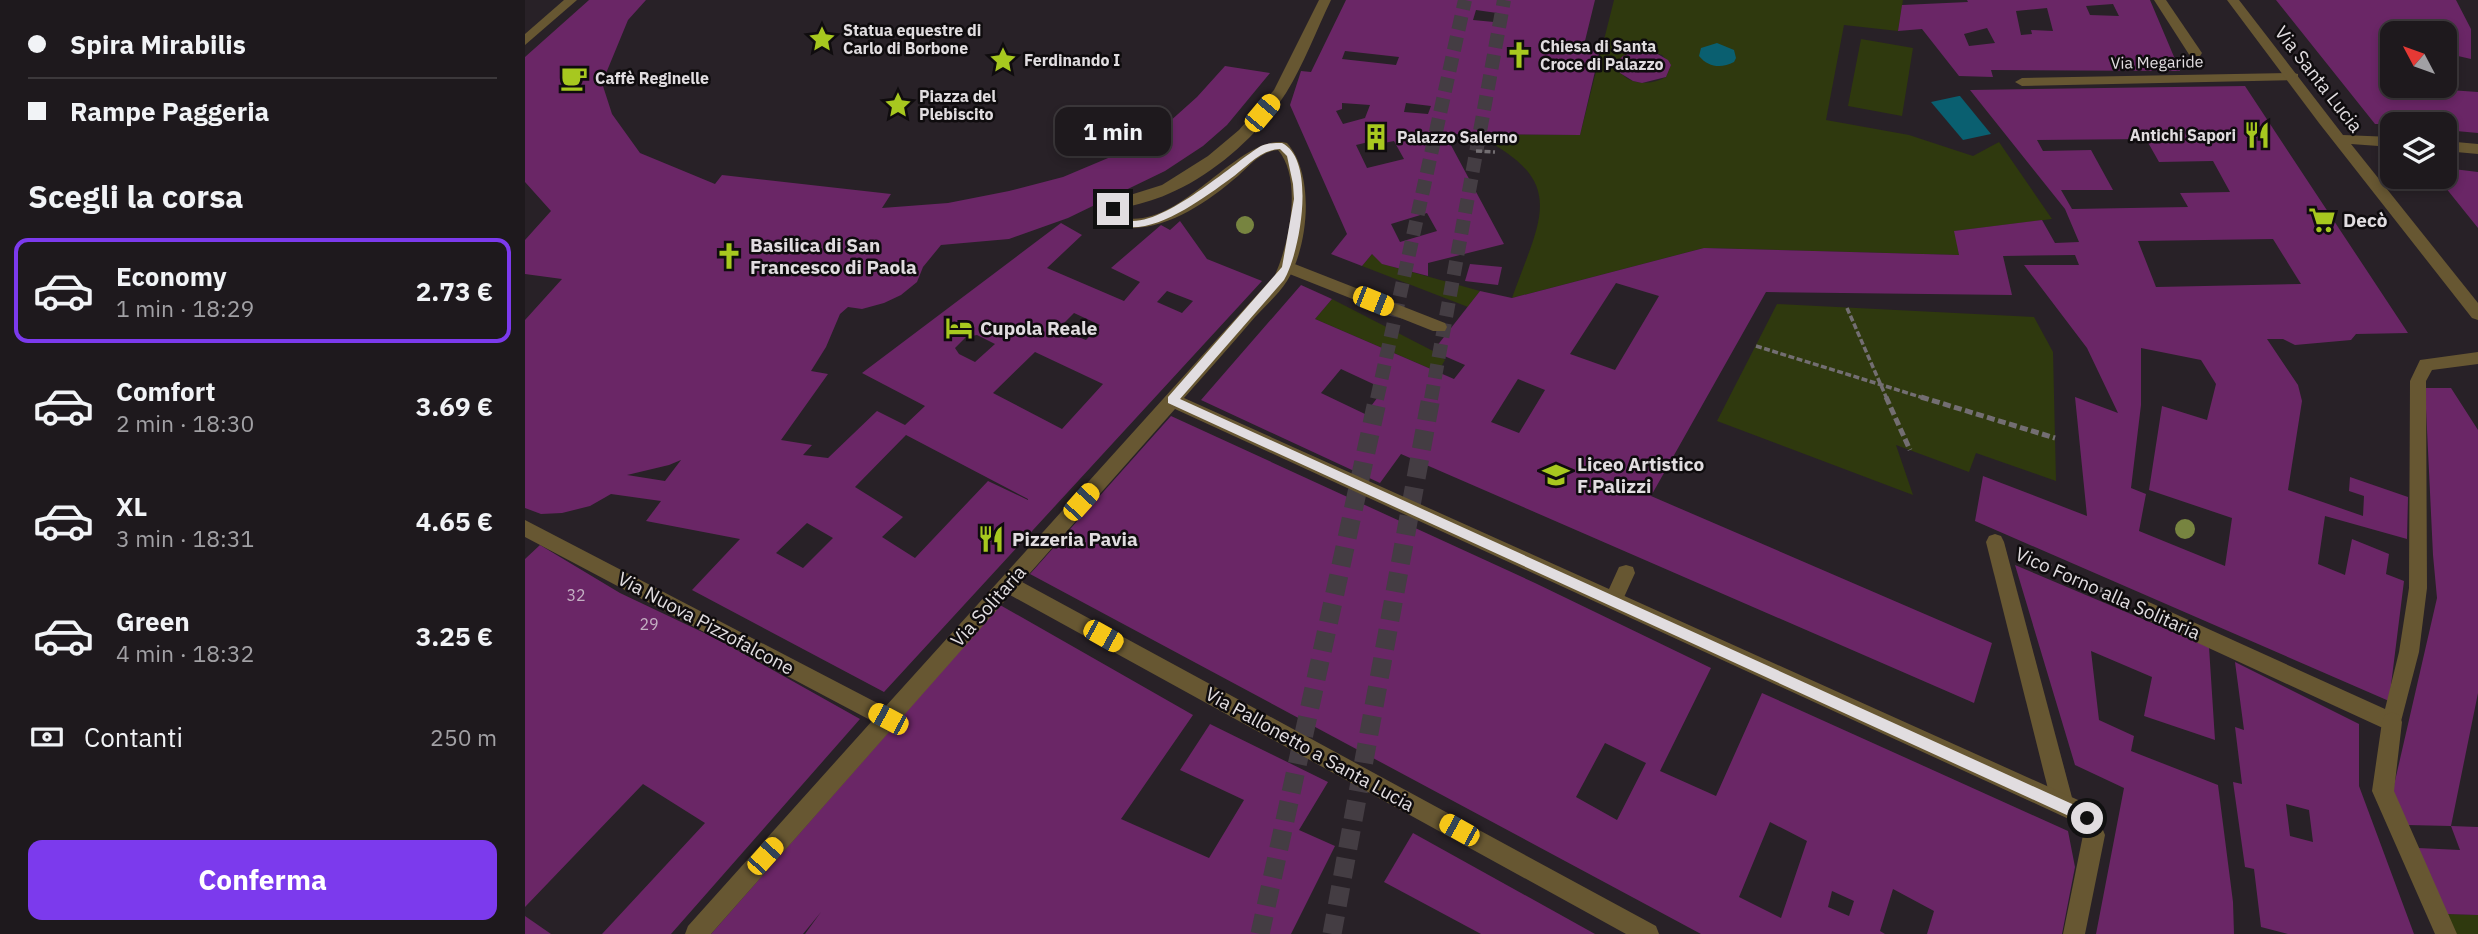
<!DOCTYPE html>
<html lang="it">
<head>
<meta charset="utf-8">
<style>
  body { margin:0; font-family:"IBM Plex Sans",sans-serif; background:#2b262a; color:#f1f3f6; height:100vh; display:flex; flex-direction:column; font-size:26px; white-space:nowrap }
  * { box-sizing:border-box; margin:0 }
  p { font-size:23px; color:#a1a0a4 }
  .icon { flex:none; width:38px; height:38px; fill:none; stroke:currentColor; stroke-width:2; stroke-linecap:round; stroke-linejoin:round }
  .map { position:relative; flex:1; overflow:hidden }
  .details { display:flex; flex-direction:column; background:#1e191d; width:525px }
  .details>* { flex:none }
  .banner { display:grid; align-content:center; height:154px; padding:0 28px; background:#1e191d }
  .needle { width:46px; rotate:311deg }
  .buttons { position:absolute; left:1855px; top:21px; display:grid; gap:14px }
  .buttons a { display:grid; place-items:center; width:77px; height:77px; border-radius:14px; background:#1e191d; box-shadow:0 4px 10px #0003,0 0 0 2px #3c383b; font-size:35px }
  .end { position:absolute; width:32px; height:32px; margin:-16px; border:9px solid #e1dde0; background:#111; box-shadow:0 0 0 4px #111 }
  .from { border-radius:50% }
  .bubble { position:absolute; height:49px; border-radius:14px; background:#1e191d; box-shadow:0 4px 10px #0003,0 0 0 2px #3c383b; font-size:23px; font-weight:800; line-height:49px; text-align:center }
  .car { position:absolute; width:21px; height:42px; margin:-21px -10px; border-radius:9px; box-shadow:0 0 5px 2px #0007; background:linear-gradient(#f5c518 24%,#345 0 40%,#f5c518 0 76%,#345 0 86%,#f5c518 0) }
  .banner b { display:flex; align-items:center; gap:24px; height:66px; font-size:26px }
  .banner b+b { border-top:2px solid #3c383b }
  .banner i { width:18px; height:18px; background:#f1f3f6 }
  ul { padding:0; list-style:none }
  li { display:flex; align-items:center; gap:21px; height:105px; margin:0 14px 10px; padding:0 14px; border:4px solid transparent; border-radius:14px }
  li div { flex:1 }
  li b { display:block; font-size:26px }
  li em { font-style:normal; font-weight:800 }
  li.on { border-color:#7c3aed }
  li>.icon { width:63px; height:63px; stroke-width:1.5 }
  h2 { padding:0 28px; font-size:32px; line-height:84px }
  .pay { display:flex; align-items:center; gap:18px; height:77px; padding:0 28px; font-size:26px }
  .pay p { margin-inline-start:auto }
  .button { display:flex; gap:14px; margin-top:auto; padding:14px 28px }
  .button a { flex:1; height:80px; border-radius:14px; background:#7c3aed; color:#fff; font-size:28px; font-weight:800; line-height:80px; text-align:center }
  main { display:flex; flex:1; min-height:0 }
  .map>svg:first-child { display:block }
  .green { fill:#2f390e; fill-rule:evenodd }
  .water { fill:#0a5f70 }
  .building { fill:#6a2666; fill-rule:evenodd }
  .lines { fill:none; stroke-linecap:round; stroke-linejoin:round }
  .primary-tunnel-far1 { stroke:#443d43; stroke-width:14; stroke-dasharray:14 7; stroke-linecap:butt }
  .primary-tunnel { stroke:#443d43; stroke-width:19; stroke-dasharray:19 10; stroke-linecap:butt }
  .path-far1 { stroke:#736e72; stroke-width:3.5; stroke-dasharray:6 2.5; stroke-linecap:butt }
  .path { stroke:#736e72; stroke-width:5; stroke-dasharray:8 3.5; stroke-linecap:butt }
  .service { fill:#675732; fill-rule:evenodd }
  .pedestrian { fill:#675732; fill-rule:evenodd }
  .minor { fill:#675732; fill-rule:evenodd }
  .tree { fill:#778440 }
  .route { fill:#e1dde0 }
  .labels { text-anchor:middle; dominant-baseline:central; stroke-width:5; stroke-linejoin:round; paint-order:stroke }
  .far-poi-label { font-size:16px; font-weight:bold; fill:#e1dde0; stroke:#0f0c0e; text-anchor:start }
  .far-street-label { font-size:16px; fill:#e1dde0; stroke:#0f0c0e }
  .number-label { font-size:16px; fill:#c3afc2 }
  .street-label { font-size:19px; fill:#e1dde0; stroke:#0f0c0e }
  .poi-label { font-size:19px; font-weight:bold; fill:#e1dde0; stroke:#0f0c0e; text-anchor:start }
</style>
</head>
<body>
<main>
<section class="details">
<div class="banner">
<b><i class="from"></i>Spira Mirabilis</b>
<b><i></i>Rampe Paggeria</b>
</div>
<h2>Scegli la corsa</h2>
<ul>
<li class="on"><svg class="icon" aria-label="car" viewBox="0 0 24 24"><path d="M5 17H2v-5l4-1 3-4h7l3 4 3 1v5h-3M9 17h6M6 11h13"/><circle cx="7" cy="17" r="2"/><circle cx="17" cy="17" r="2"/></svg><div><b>Economy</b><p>1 min · 18:29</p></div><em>2.73 €</em></li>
<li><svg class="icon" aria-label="car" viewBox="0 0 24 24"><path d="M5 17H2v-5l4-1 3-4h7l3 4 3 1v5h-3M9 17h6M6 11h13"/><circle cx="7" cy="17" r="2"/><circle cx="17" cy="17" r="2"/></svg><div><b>Comfort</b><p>2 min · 18:30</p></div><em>3.69 €</em></li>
<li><svg class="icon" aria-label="car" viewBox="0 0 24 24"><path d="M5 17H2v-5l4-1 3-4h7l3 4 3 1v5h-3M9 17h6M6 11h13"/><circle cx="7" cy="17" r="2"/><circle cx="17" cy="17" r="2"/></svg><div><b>XL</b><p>3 min · 18:31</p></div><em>4.65 €</em></li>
<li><svg class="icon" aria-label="car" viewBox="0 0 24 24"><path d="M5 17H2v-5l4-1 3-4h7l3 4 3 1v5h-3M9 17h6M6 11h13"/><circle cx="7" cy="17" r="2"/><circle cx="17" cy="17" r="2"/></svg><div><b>Green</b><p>4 min · 18:32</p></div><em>3.25 €</em></li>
</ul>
<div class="pay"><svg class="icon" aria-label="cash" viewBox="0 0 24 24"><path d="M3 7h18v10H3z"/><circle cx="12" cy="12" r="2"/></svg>Contanti<p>250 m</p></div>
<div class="button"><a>Conferma</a></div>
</section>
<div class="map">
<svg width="1953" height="934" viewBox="0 0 1953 934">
  <rect width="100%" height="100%" fill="#282127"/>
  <!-- green -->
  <g class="green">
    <path d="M1089,0H1378L1373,31L1319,25L1301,120L1384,135L1448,156L1474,142L1527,219L1430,231L1434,255L1179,248L987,298C1016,216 1045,181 949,134L1055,135ZM1120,50L1137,55L1146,65L1141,77C1125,86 1100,86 1092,66L1098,56Z"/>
    <polygon points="1336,39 1388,48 1377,116 1323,106"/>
    <polygon points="847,254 858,264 955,291 943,307 837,266"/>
    <polygon points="807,299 908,351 920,360 913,372 790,319"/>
    <polygon points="1252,304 1509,317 1528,352 1531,481 1451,453 1444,472 1371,445 1388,495 1192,421"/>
    <polygon points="1921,914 1953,915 1953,934 1930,934"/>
  </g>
  <!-- water -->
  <g class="water">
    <path d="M1192,43L1209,50L1211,58L1209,62C1196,69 1183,67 1174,56L1176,48Z"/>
    <polygon points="1434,96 1435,96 1466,134 1438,140 1406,102"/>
  </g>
  <!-- building -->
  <g class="building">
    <path d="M64,0H121L103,20L77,83L87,114L115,153L190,184L197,175L366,194L357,208L423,203L484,191L538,177L595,153L643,123L672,97L700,66L745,73L702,125L678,146L640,171L543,218L484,239L416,245L398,267L392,282L376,295L359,303L337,309L323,307L315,314L301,347L286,371L303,374L256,440L287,445L278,455L303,458L352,411L380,425L400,406L337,373L536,223L557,235L522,268L599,301L615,282L586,268L636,225L645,230L655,221L682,259L737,281L359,692L167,590L215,539L121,521L136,501L86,494L65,506L37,513L16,514L0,508V320L37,279L0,274V240L26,211L0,182V57ZM642,291L668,301L657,313L632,302ZM549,313L575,325L561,340L533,329ZM452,335L470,344L450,362L434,354L430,348L441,337ZM510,352L578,384L537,429L468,393ZM381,435L503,499V500L463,481L390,558L357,537L378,517L330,487ZM156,460L140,481L102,475L144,465ZM282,523L308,538L278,568L251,553Z"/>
    <path d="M821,0H1070L1058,49L1075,50L1055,135L920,134L979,244L903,263V276L857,264L847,254L837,266L806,254L822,234L765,105L776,71L786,72ZM951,10L972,13L969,22L948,20ZM820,51L874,57L871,65L817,59ZM817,103L845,105L840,118L818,124L811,111L817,109ZM881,103L906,106L903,114L879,112ZM852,140L854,144L869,141L879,159L842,168L831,145ZM902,213L912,231L875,242L866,224Z"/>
    <path d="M1442,0H1625L1655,71L1466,70L1468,77L1434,76L1397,29L1373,31L1377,5L1443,2ZM1588,4L1594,16L1565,15L1561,6ZM1522,8L1528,31L1506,30L1507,34L1496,35L1491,11ZM1462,28L1470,43L1444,46L1439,34Z"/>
    <polygon points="1751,0 1931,0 1946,29 1946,59 1920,53 1920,33 1867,33 1867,86 1953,92 1953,133 1920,130 1920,124 1850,124"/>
    <polygon points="1113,50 1129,52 1143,60 1146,65 1141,77 1117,83 1108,81 1095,73 1093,61 1098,56"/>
    <path d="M1720,86L1883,333L1831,334L1826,340L1770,345L1758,339H1742L1773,385L1777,401L1763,490L1838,516L1839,496L1824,491L1825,477L1883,497L1882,539L1800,516L1793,564L1820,575L1827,539L1864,554L1861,574L1879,581L1864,701L1450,521L1458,476L1562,516L1550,397L1593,413L1562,348L1499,265H1554L1550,255L1478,256L1487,295L1241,292L1126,496L1467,643L1449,703L876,454L855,483L676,400L776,285L807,299L790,319L929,379L940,365L908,351L955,291L987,298L1179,248L1434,255L1429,231L1517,220L1530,243L1554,242L1540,209L1445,90ZM1621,139L1634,162L1688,161L1705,192L1655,193L1663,207L1547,209L1536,190H1588L1566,150L1518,151L1512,140ZM1748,239L1776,284L1631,287L1613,241ZM1091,283L1134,296L1090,370L1045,354ZM1616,348L1676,360L1691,384L1682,420L1637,406L1624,490L1707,518L1700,566L1614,531L1621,494L1606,488L1616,405ZM816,369L859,389L840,414L796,393ZM993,379L1020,390L994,433L966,422Z"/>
    <polygon points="1920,168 1953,172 1953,228 1912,177 1920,177"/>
    <polygon points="945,264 977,267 973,285 940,281"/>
    <polygon points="1900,388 1926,388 1953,430 1953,693 1926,826 1953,827 1953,915 1921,914 1893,848 1935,850 1926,826 1882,825 1867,794 1912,598 1908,555"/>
    <path d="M646,416L1010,583L1186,668L1135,771L1191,796L1237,693L1543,831L1550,867L1537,934H1402L1409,911L1368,889L1355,931L1360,934H1176L505,574ZM1080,743L1121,763L1092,820L1051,797ZM1245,822L1282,841L1256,918L1214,897ZM1307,891L1329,901L1324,916L1303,907Z"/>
    <polygon points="15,545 95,593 194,640 335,719 146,934 77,934 180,823 118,784 0,907 0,559"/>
    <polygon points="1490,565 1684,647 1690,740 1619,716 1627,677 1566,651 1574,720 1609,736 1606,751 1693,785 1708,902 1709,934 1571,934 1599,788 1550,765"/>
    <polygon points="475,605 668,715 596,819 684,858 719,800 655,770 685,724 803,782 774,830 810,846 766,934 280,934 296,912 278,934 186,934"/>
    <path d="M1710,662L1834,724V786L1889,934H1763L1736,927L1729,869L1720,867L1708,782L1717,784L1710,727L1719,730ZM1761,804L1784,810L1788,842L1765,836Z"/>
    <polygon points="888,833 1070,934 956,934 859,882"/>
    <polygon points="0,916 26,934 0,934"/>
  </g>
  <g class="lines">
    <!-- primary-tunnel-far1 -->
    <g class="primary-tunnel-far1">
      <polyline points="852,399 940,0"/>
      <polyline points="906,399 979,0"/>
    </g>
    <!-- primary-tunnel -->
    <g class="primary-tunnel">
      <polyline points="735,934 853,397"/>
      <polyline points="807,934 906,397"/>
    </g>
    <!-- path-far1 -->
    <g class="path-far1">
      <polyline points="951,151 970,152"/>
      <polyline points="1322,308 1362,399"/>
      <polyline points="1231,346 1402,399"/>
    </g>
    <!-- path -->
    <g class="path">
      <polyline points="1361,397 1385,450"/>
      <polyline points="1396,397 1530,438"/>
      <polyline points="1508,559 1592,597"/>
    </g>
    <!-- service -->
    <g class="service">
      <polygon points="1629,0 1641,0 1677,53 1675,56 1665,56"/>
      <polygon points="1768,73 1773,74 1773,80 1497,86 1490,82 1497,78"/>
      <polygon points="762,261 920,323 922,327 920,331 908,331 757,271 754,267 757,263"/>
      <polygon points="1953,352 1953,364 1907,370 1901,381 1902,588 1894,652 1874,729 1867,732 1860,729 1612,615 1609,609 1612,603 1619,600 1626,603 1860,709 1874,652 1884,588 1885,381 1895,360"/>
      <polygon points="1101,565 1108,567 1110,573 1095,606 1088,609 1081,606 1079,600 1094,567"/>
    </g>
    <!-- pedestrian -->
    <g class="pedestrian">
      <polygon points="1470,534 1476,536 1479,542 1549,805 1545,812 1538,816 1531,812 1527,805 1461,542 1464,536"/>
      <polygon points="1867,712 1874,715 1877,722 1869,791 1932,934 1910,934 1847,791 1857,722 1860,715"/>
    </g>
    <!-- minor -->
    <g class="minor">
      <polygon points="39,0 52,0 0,45 0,34"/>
      <path d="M794,0H806C791,31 779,64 761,93C734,134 689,175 643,194C628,201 612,204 596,209L593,213L596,217C655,233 715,131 762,143C790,174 784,246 762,281C754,294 741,305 730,317C707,344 683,371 659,398L1562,804L1570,810L1580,835L1560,934H1538L1558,835L1554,825L1546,820L650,409L497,582L1131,926L1134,934H1101L485,595L186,934H160L163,926L347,721L0,537V520L360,707L750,275C764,244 778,179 753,150C736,151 724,166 713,176C679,205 631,238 586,225L579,213L586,201L637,185L683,156L714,130L749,90Z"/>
      <polygon points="1702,0 1714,0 1818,135 1867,137 1867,147 1826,144 1953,303 1953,320 1947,318 1794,123"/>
      <polygon points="1920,141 1953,144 1953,154 1920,151"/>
    </g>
  </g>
  <!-- trees -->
  <g class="tree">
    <circle cx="720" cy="225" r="9"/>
    <circle cx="1660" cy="529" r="10"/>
  </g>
  <!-- route -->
  <path class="route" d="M757,143C792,160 775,253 759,280L655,399L1567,813V822H1557L643,403V397L757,267L769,199L768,184L762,156L755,149C734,150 721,168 705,179C676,200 617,245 584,220L583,209L591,206L592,216C625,241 707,163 736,146C742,143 750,143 757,143Z"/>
  <!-- icons -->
  <defs>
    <symbol id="sight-bare" viewBox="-9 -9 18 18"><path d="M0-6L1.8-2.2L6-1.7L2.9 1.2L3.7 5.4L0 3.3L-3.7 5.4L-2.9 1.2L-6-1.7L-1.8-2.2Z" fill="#a7c81f" stroke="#0f0c0e" stroke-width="2.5" paint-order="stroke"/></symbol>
    <symbol id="church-bare" viewBox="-9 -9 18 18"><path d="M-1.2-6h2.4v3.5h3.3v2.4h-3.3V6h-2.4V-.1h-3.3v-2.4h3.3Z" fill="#a7c81f" stroke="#0f0c0e" stroke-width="2.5" paint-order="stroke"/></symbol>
    <symbol id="cafe-bare" viewBox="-9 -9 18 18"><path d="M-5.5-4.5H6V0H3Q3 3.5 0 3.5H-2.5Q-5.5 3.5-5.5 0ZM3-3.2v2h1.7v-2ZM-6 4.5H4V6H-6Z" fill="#a7c81f" stroke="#0f0c0e" stroke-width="2.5" paint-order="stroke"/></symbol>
    <symbol id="restaurant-bare" viewBox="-9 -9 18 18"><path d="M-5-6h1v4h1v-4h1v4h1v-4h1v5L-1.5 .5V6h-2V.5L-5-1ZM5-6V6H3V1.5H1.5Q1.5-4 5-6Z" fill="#a7c81f" stroke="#0f0c0e" stroke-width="2.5" paint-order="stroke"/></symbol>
    <symbol id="building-bare" viewBox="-9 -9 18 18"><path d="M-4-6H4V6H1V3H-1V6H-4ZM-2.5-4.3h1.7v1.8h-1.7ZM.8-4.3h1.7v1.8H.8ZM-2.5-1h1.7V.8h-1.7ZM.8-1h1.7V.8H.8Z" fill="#a7c81f" stroke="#0f0c0e" stroke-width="2.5" paint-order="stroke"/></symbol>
    <symbol id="supermarket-bare" viewBox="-9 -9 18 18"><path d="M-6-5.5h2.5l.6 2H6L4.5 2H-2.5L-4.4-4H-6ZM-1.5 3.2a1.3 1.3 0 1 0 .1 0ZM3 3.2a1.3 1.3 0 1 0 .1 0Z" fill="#a7c81f" stroke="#0f0c0e" stroke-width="2.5" paint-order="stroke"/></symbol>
    <symbol id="hotel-bare" viewBox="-9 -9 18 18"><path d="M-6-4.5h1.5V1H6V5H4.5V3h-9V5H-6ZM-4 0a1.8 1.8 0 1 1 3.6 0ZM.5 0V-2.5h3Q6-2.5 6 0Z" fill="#a7c81f" stroke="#0f0c0e" stroke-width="2.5" paint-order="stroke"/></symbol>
    <symbol id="school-bare" viewBox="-9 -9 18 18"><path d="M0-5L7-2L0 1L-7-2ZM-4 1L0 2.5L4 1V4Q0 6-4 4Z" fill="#a7c81f" stroke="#0f0c0e" stroke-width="2.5" paint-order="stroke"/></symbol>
  </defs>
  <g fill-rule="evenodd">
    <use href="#sight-bare" x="278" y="20" width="38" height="38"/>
    <use href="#church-bare" x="975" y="36" width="38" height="38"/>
    <use href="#sight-bare" x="459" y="41" width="38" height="38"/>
    <use href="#cafe-bare" x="30" y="59" width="38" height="38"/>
    <use href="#sight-bare" x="354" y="86" width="38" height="38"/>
    <use href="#restaurant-bare" x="1713" y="116" width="38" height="38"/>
    <use href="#building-bare" x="832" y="118" width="38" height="38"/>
    <use href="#supermarket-bare" x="1778" y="201" width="38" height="38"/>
    <use href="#church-bare" x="185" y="237" width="38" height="38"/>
    <use href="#hotel-bare" x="415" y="309" width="38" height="38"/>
    <use href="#school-bare" x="1012" y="456" width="38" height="38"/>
    <use href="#restaurant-bare" x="447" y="520" width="38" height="38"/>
  </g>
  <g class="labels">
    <!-- far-poi labels -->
    <g class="far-poi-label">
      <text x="318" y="30">Statua equestre di<tspan x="318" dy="18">Carlo di Borbone</tspan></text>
      <text x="1015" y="46">Chiesa di Santa<tspan x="1015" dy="18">Croce di Palazzo</tspan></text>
      <text x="499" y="60">Ferdinando I</text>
      <text x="70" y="78">Caffè Reginelle</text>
      <text x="394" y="96">Piazza del<tspan x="394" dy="18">Plebiscito</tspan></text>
      <text x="1711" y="135" text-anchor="end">Antichi Sapori</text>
      <text x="872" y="137">Palazzo Salerno</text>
    </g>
    <!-- far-street labels -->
    <g class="far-street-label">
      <text transform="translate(1632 62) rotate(-1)">Via Megaride</text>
    </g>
    <!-- number labels -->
    <g class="number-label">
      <text x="51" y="595">32</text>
      <text x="124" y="624">29</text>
    </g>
    <!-- street labels -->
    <g class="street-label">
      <text transform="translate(1794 79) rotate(52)">Via Santa Lucia</text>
      <text transform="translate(1583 593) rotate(24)">Vico Forno alla Solitaria</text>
      <text transform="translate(463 606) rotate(-48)">Via Solitaria</text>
      <text transform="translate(181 623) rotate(28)">Via Nuova Pizzofalcone</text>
      <text transform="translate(785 749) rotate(29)">Via Pallonetto a Santa Lucia</text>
    </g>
    <!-- poi labels -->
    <g class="poi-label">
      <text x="1818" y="220">Decò</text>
      <text x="225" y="245">Basilica di San<tspan x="225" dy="22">Francesco di Paola</tspan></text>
      <text x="455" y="328">Cupola Reale</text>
      <text x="1052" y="464">Liceo Artistico<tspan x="1052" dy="22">F.Palizzi</tspan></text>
      <text x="487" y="539">Pizzeria Pavia</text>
    </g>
  </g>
</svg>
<div class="buttons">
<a><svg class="needle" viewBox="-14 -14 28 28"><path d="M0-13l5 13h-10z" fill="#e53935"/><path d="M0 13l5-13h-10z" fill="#a1a0a4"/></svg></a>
<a><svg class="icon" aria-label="layers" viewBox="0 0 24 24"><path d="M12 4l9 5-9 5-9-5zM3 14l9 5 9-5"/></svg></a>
</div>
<i class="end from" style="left:1562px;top:818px"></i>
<i class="end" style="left:588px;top:209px"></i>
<div class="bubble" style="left:530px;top:107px;width:116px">1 min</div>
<i class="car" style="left:737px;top:113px;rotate:40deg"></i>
<i class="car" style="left:848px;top:301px;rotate:112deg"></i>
<i class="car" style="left:556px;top:502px;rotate:42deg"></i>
<i class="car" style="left:578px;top:636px;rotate:119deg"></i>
<i class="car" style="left:363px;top:719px;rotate:298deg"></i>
<i class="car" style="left:934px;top:830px;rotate:299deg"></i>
<i class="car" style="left:240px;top:856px;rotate:42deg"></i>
</div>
</main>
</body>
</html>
